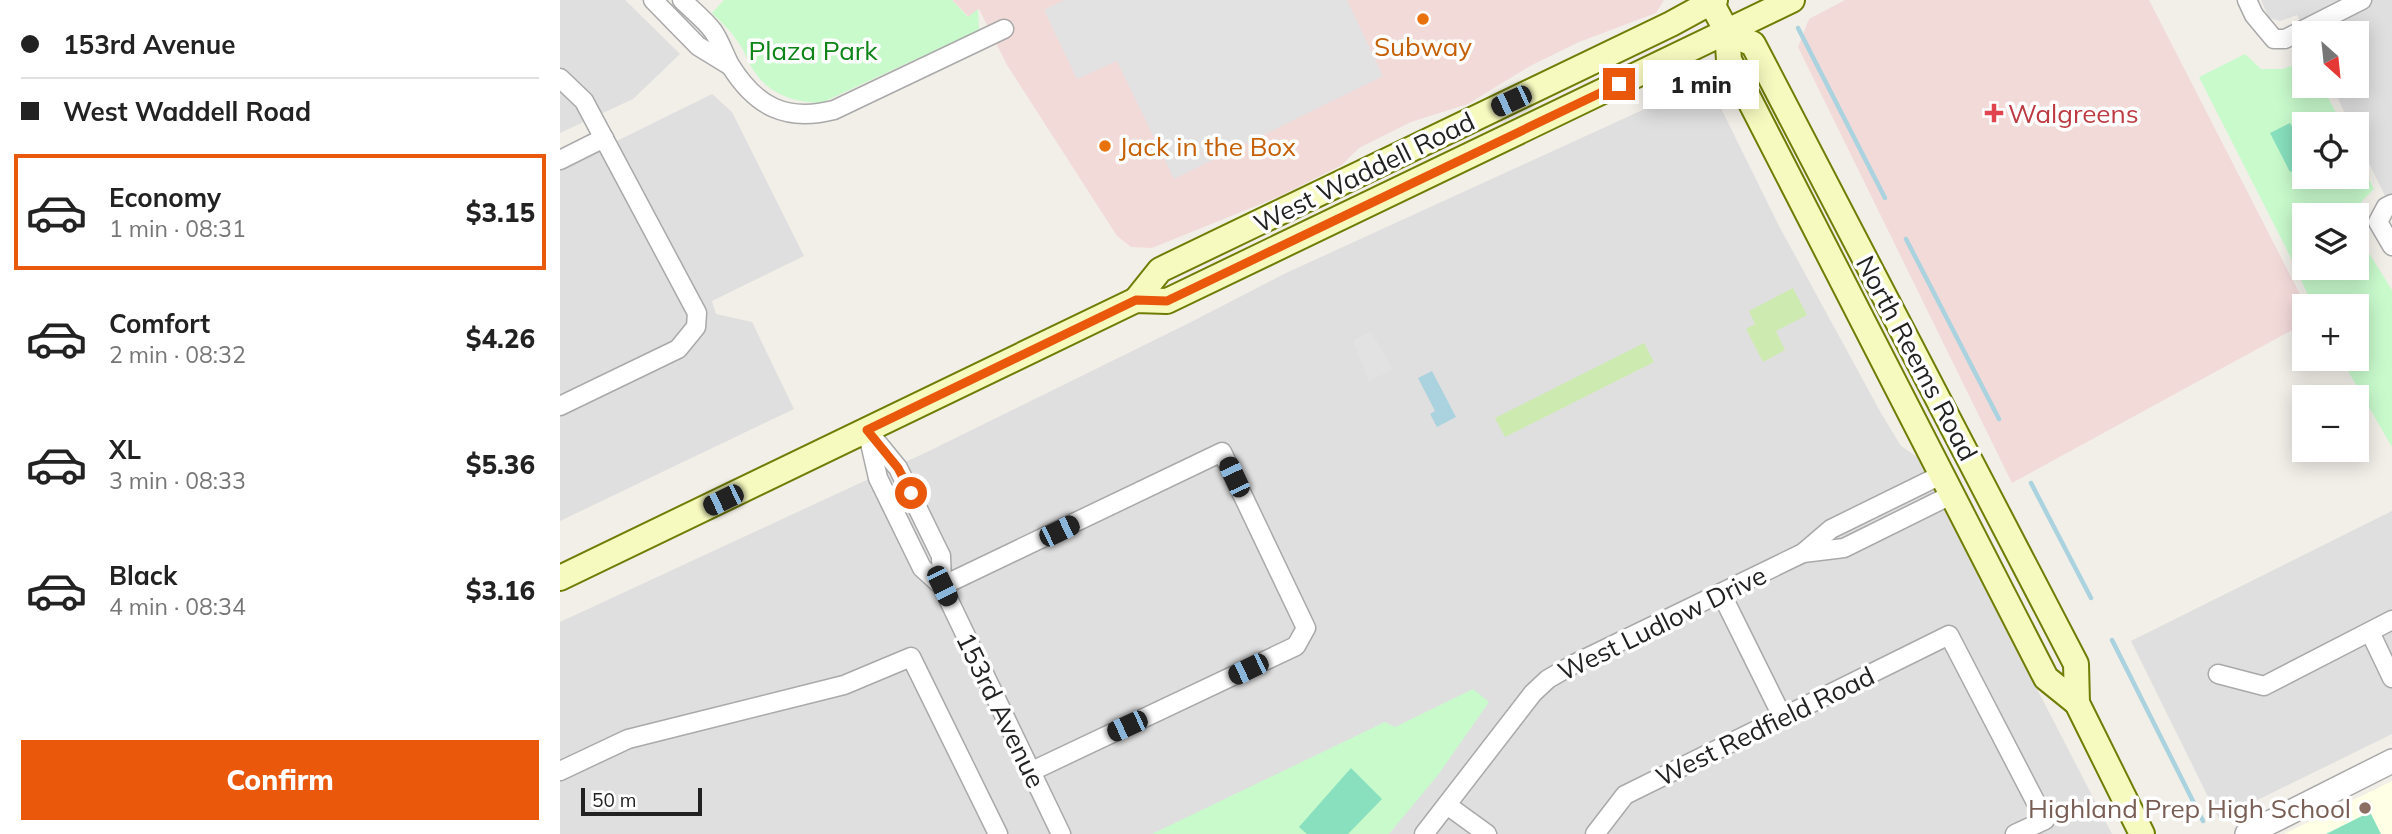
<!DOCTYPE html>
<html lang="en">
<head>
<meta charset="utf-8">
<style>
  body { margin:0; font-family:Mulish,sans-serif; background:#f6f6f6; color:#222; height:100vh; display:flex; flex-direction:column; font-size:26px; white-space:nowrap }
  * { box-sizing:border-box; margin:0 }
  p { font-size:23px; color:#767676 }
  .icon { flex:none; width:38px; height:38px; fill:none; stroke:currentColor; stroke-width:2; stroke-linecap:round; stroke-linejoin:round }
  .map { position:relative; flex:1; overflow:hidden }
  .side { display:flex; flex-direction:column; background:#fff; width:560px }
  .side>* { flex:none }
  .banner { display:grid; align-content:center; height:154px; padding:0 21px; background:#fff }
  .needle { width:46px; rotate:153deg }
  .tools { position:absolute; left:1732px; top:21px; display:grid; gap:14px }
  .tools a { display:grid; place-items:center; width:77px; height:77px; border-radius:0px; background:#fff; box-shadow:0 4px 18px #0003; font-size:35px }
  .scale { position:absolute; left:21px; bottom:18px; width:121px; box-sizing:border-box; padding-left:7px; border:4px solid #222; border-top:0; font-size:19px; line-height:24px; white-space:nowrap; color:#222; -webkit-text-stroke:5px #fff; paint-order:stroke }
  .end { position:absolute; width:32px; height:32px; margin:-16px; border:9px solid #ea580c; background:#fff; box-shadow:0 0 0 4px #fff }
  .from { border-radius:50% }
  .bubble { position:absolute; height:49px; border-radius:0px; background:#fff; box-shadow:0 4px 18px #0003; font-size:23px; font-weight:800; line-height:49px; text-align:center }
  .car { position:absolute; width:21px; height:42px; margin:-21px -10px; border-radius:9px; box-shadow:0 0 5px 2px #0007; background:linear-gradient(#222 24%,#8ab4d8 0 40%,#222 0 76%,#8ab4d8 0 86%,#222 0) }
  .banner b { display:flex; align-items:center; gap:24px; height:66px; font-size:26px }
  .banner b+b { border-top:2px solid #e0e0e0 }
  .banner i { width:18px; height:18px; background:#222 }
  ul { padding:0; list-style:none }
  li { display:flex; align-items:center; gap:21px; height:116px; margin:0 14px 10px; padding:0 7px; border:4px solid transparent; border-radius:0px }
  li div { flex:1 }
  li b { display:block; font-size:26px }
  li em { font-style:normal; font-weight:800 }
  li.active { border-color:#ea580c }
  li>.icon { width:63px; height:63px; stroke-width:1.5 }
  .action { display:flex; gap:14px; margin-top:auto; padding:14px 21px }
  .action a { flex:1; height:80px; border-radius:0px; background:#ea580c; color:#fff; font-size:28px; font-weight:800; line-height:80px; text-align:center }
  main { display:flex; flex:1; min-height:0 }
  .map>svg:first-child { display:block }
  .residential { fill:#e0dfdf }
  .commercial { fill:#f2dad9 }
  .education { fill:#ffffe5 }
  .grass { fill:#cdebb0 }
  .park { fill:#c8facc }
  .pitch { fill:#88e0be }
  .parking { fill:#e2e2e2 }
  .water { fill:#aad3df }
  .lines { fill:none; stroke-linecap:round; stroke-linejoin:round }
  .stream { stroke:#aad3df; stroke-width:4.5 }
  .minor-casing { stroke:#a9a9a9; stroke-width:21 }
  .tertiary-casing { stroke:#a9a9a9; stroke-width:26 }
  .secondary-casing { stroke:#707d05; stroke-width:28 }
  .minor { stroke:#fff; stroke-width:18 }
  .tertiary { stroke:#fff; stroke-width:23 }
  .secondary { stroke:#f7fabf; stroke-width:24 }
  .route { stroke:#ea580c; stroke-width:9 }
  .food-dot { fill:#e8710a; stroke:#fff; stroke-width:2.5 }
  .health-dot { fill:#e0444e; stroke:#fff; stroke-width:2.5 }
  .education-dot { fill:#8d6e63; stroke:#fff; stroke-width:2.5 }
  .labels { text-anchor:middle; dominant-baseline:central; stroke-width:7; stroke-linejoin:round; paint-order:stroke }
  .food-label { font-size:26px; fill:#c56008; stroke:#fff }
  .park-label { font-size:26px; fill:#0c8416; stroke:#fff }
  .health-label { font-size:26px; fill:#be3a42; stroke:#fff; text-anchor:start }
  .street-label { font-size:26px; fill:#222; stroke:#fff }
  .education-label { font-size:26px; fill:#785e54; stroke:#fff; text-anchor:end }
</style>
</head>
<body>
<main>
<section class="side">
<div class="banner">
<b><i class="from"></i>153rd Avenue</b>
<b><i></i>West Waddell Road</b>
</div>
<ul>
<li class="active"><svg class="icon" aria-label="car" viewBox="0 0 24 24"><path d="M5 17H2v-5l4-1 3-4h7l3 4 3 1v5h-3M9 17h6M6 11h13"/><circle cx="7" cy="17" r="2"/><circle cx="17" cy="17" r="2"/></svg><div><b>Economy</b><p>1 min · 08:31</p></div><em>$3.15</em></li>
<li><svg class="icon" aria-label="car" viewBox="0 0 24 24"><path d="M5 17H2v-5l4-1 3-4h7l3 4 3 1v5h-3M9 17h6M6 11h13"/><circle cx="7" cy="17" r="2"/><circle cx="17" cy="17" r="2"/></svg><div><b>Comfort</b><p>2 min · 08:32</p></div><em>$4.26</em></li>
<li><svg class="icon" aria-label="car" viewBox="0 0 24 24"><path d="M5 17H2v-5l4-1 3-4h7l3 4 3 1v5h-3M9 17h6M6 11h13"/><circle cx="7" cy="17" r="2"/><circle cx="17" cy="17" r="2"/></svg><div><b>XL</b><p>3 min · 08:33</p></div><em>$5.36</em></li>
<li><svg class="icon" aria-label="car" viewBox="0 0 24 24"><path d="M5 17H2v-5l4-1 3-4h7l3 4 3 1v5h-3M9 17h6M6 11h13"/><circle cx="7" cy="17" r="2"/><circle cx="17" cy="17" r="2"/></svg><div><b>Black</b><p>4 min · 08:34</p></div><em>$3.16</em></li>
</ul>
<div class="action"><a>Confirm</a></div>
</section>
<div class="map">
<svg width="1832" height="834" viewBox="0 0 1832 834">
  <rect width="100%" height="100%" fill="#f2efe9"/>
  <!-- residential -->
  <g class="residential">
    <polygon points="0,0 65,0 120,54 73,99 0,133"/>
    <polygon points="1701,0 1832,0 1832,210 1797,139 1797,124 1790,124 1772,86 1797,86 1797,33 1746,33 1737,15 1720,21 1709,18"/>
    <polygon points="1129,83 1152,90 1219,226 1321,413 1341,446 1357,457 1552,834 0,834 0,622 367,452 629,323 726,273 1100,102"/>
    <polygon points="152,94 172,112 244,256 152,301 156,314 192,322 234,409 0,521 0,169"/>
    <polygon points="1832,511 1832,734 1659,819 1571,641"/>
  </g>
  <!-- commercial -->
  <g class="commercial">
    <polygon points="392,0 1104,0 1096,13 1019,42 970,66 908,104 851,122 799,148 782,165 718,197 592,248 571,247 557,236 447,65 419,9 409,17"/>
    <polygon points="1285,0 1589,0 1746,306 1745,323 1452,483 1238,47 1249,19"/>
  </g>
  <!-- education -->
  <polygon class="education" points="1832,781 1832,834 1724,834"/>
  <!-- grass -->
  <g class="grass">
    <polygon points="1233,288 1247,315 1216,331 1225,350 1203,362 1186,329 1195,324 1189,311"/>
    <polygon points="1084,343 1094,362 945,437 935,418"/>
  </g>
  <!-- park -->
  <g class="park">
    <path d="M164,0H392L408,17L418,9L419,30L261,103C234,102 210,95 194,71C188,62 185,51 178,42C171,31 161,22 152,13Z"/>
    <polygon points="1685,54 1701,69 1722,69 1745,62 1745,86 1762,86 1782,124 1745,124 1745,177 1797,177 1797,156 1814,189 1802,201 1796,215 1745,215 1745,268 1797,268 1797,234 1832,290 1832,447 1781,359 1797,359 1797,306 1753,306 1730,256 1639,77"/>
    <polygon points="913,689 929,702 878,775 829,834 592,834 825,722 835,727"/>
  </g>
  <!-- pitch -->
  <g class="pitch">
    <polygon points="1730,123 1745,151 1745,165 1730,172 1710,133"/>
    <polygon points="791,768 822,799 788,834 747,834 739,827"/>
    <polygon points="1810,812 1821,834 1766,834"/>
  </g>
  <!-- parking -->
  <g class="parking">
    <polygon points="504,0 787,0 823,76 614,179 557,61 517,79 484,10"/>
    <polygon points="811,331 833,370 809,381 793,341"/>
  </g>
  <!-- water -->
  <polygon class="water" points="872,371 896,417 877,427 870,414 875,411 858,378"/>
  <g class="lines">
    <!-- stream -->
    <g class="stream">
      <polyline points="1238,28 1325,198"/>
      <polyline points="1346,239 1439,419"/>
      <polyline points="1471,483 1531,598"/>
      <polyline points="1552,640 1643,821"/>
    </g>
    <defs>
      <g id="minor">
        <polyline points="93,0 138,46 169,65"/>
        <path d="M122,0C132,10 145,20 153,31C160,41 164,54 170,65C196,107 226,122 274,110L444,29"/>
        <polyline points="1687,0 1694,15 1714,39 1725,39 1802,0"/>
        <polyline points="0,78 24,101 137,313 136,327 118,349 0,406"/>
        <polyline points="0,160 44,138"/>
        <polyline points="1832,204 1826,207 1818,222 1832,246"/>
        <polyline points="307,430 318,478 362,568 382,586 501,834"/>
        <polyline points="311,435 338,468 381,556 382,586"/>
        <polyline points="1243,553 1284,548 1393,494"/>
        <polyline points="382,586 662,452 746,628 736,646 470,772"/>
        <polyline points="1161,593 1222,716"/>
        <polyline points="1810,632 1832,678"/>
        <polyline points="1658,674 1704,686 1832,620"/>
        <polyline points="0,771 68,739 284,685 351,657 438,834"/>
        <polyline points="887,805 927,834"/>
        <polyline points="864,834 973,693 988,679 1014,664 1243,553 1271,529 1383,474"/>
        <polyline points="1035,834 1065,795 1389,635 1485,820 1455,834"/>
      </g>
      <polyline id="tertiary" points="1687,834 1832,761"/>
      <g id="secondary">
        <polyline points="1150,0 1167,32 1169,60 1486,678 1517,703"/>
        <polyline points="1167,32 1193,44 1516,664 1517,703 1582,834"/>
        <polyline points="576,300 600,270 1111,24 1155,0"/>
        <polyline points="0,578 576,300 607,301 1232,0"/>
      </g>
    </defs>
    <!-- minor casing -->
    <use href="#minor" class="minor-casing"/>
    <!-- tertiary casing -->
    <use href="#tertiary" class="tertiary-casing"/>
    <!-- secondary casing -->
    <use href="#secondary" class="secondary-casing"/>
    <!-- minor -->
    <use href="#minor" class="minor"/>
    <!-- tertiary -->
    <use href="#tertiary" class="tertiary"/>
    <!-- secondary -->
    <use href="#secondary" class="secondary"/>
  </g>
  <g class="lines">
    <!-- route -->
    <polyline class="route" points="351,493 338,468 307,430 576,300 607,301 1059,84"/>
  </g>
  <!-- markers -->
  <g class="food-dot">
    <circle cx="863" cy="19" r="7"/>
    <circle cx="545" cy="146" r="7"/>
  </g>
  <path class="health-dot" d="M1430.5 102.5h7v7h7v7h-7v7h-7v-7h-7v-7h7z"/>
  <circle class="education-dot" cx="1805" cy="808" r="7"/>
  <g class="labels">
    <!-- food labels -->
    <g class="food-label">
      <text x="863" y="46">Subway</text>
      <text x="559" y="146" text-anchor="start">Jack in the Box</text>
    </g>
    <!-- park labels -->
    <g class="park-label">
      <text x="253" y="50">Plaza Park</text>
    </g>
    <!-- health labels -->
    <g class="health-label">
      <text x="1448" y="113">Walgreens</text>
    </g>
    <!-- street labels -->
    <g class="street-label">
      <text transform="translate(804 172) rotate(-26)">West Waddell Road</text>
      <text transform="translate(1357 358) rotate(62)">North Reems Road</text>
      <text transform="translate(1102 623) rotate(-26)">West Ludlow Drive</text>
      <text transform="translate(441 710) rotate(64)">153rd Avenue</text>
      <text transform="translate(1205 726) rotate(-26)">West Redfield Road</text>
    </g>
    <!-- education labels -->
    <g class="education-label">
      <text x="1791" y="808">Highland Prep High School</text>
    </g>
  </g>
</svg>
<div class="tools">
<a><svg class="needle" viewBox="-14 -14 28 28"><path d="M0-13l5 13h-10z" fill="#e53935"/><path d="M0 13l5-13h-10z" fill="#767676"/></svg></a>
<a><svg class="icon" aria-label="locate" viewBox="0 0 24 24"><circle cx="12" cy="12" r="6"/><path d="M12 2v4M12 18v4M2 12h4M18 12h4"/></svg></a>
<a><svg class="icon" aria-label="layers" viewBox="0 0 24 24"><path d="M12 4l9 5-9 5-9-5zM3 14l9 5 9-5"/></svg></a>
<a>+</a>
<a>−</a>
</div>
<div class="scale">50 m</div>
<i class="end from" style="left:351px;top:493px"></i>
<i class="end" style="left:1059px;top:84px"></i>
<div class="bubble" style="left:1083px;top:60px;width:116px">1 min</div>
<i class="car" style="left:951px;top:101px;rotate:245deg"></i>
<i class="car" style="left:674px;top:477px;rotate:335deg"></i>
<i class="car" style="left:163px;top:500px;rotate:244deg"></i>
<i class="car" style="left:499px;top:531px;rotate:64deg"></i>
<i class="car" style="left:382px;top:586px;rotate:154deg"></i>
<i class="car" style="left:688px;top:669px;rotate:244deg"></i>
<i class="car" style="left:567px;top:726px;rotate:245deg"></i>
</div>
</main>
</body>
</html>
